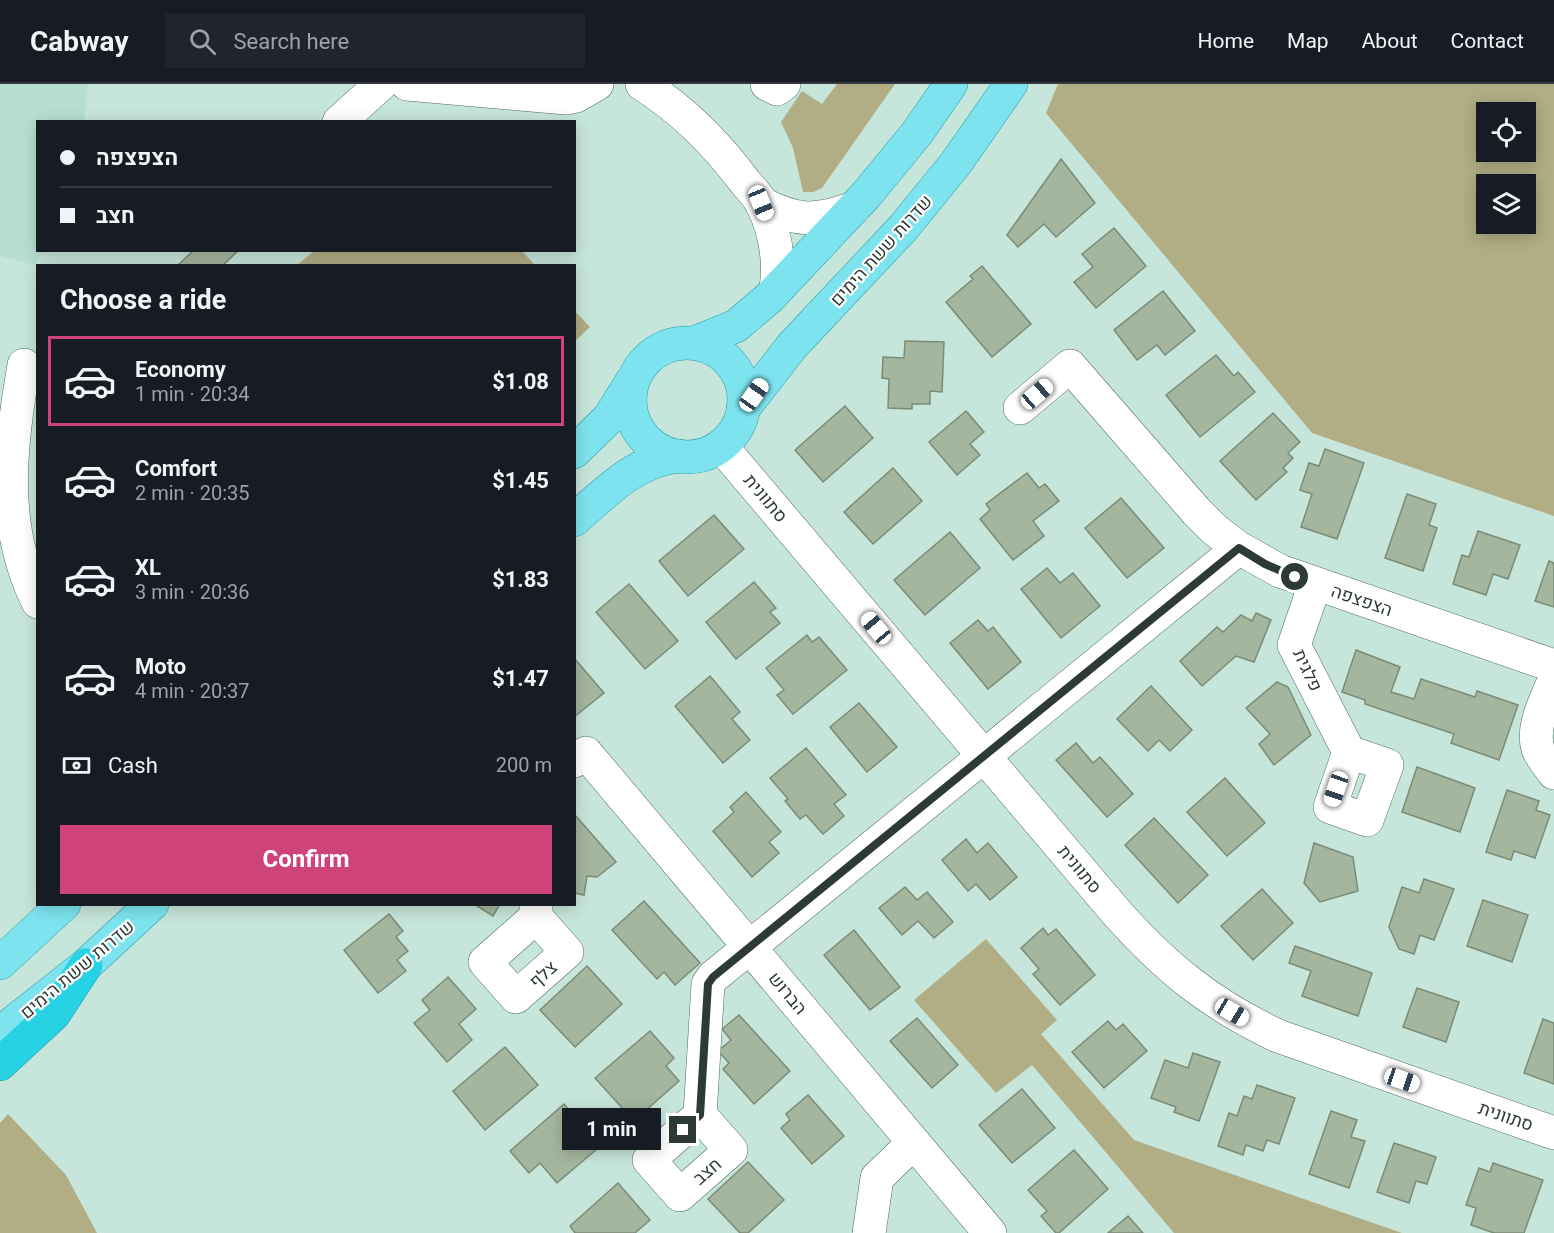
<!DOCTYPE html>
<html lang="en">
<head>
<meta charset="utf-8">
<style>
  body { margin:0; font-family:Roboto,Heebo,sans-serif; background:#20242c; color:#f1f3f6; height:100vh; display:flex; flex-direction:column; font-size:22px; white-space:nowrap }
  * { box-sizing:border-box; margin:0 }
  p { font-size:20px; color:#9ea1a6 }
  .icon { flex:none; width:33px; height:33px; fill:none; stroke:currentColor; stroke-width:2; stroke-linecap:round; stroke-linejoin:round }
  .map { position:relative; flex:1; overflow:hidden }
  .details { position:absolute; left:36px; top:180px; width:540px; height:642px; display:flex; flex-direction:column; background:#171b24; border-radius:0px; box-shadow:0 3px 15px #0003 }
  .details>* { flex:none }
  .banner { position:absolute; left:36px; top:36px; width:540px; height:132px; border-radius:0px; box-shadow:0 3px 15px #0003; display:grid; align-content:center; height:132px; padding:0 24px; background:#171b24 }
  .tools { position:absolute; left:1476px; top:18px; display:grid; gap:12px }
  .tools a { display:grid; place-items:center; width:60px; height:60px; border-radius:0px; background:#171b24; box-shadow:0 3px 15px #0003; font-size:30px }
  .end { position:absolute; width:27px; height:27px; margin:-14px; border:8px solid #2d3a36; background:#fff; box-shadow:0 0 0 3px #fff }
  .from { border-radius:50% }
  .bubble { position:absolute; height:42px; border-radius:0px; background:#171b24; box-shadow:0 3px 15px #0003; font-size:20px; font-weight:700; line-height:42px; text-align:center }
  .car { position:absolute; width:18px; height:36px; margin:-18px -9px; border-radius:8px; box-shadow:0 0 4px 2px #0007; background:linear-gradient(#fff 24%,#345 0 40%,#fff 0 76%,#345 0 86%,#fff 0) }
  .banner b { display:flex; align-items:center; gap:21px; height:57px; font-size:22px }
  .banner b+b { border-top:2px solid #363941 }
  .banner i { width:15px; height:15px; background:#f1f3f6 }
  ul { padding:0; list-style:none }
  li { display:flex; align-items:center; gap:18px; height:90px; margin:0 12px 9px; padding:0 12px; border:3px solid transparent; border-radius:0px }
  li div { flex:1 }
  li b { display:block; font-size:22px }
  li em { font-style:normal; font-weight:700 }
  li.active { border-color:#ce4378 }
  li>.icon { width:54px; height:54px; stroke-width:1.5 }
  h2 { padding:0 24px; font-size:27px; line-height:72px }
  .pay { display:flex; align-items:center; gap:15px; height:66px; padding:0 24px; font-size:22px }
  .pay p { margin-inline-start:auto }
  .primary-button { display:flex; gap:12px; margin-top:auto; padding:12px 24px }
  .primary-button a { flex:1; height:69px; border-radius:0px; background:#ce4378; color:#fff; font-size:24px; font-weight:700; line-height:69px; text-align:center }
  header { display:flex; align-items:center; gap:36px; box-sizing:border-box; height:84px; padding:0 30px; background:#171b24; border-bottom:2px solid #363941 }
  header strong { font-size:28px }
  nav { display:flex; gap:33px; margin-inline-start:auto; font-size:21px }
  .search { width:420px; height:54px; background:#20242c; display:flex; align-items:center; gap:15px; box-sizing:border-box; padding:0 21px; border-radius:0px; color:#9ea1a6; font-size:22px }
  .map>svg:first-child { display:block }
  .built { fill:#b6dfd0 }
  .green { fill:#b1ad84; fill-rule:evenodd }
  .building { fill:#a5b69f; stroke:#7b8b75; stroke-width:1.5 }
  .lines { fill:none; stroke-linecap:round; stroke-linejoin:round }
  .minor-casing { stroke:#4f6b62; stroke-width:34 }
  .major-casing { stroke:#289da7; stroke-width:34 }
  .highway-casing { stroke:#289da7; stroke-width:34 }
  .minor { stroke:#fff; stroke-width:33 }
  .major { stroke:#7de4ef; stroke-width:33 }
  .highway { stroke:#26d2e4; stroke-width:33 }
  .route { stroke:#2d3a36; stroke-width:8 }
  .labels { text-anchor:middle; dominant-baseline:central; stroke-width:4.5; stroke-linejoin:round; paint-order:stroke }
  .street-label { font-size:18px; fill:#2d3a36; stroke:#fff }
</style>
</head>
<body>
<header>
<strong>Cabway</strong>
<div class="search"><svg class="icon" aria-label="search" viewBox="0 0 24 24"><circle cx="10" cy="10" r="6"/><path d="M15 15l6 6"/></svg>Search here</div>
<nav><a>Home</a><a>Map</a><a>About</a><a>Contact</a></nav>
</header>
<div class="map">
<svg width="1554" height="1149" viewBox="0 0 1554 1149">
  <rect width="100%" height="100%" fill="#c7e6db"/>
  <!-- built -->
  <polygon class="built" points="0,0 88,0 84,37 38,38 38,166 43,167 34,181 0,172"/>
  <!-- green -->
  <g class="green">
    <polygon points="837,0 895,0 822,104 813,108 803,108 793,64 781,38 802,7 822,20"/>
    <path d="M1058,0H1554V432L1312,349L1046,29ZM1486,28H1526V68H1486ZM1526,100V140H1486V100Z"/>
    <polygon points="314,167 522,167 535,181 297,181"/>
    <polygon points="574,226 590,243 575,257 574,257"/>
    <polygon points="986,855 1057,936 1041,950 1134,1056 1402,1149 1174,1149 1032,981 996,1009 914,916"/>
    <polygon points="8,1030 66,1091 97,1149 0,1149 0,1039"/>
  </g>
  <!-- building -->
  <g class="building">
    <polygon points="1061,75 1095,119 1056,153 1044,140 1018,163 1007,151"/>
    <polygon points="1114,144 1146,182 1096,224 1074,198 1093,183 1082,170"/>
    <polygon points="194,166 239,166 222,182 177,182"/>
    <polygon points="982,182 1031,240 992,273 946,218 973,195 970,192"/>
    <polygon points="1163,207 1195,247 1165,271 1157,261 1137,276 1114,246"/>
    <polygon points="905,257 944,258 942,308 930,307 930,320 912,320 912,325 888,324 889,295 882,294 883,273 904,274"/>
    <polygon points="1216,271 1234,292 1238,288 1255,308 1200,353 1166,311"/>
    <polygon points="845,322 873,354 823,398 795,366"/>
    <polygon points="966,327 984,348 970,360 980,371 957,391 929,358"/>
    <polygon points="1273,329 1300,358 1288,369 1293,374 1283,384 1287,388 1256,416 1220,377"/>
    <polygon points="1325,365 1364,379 1337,455 1301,443 1312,410 1300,406 1309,379 1319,382"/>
    <polygon points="893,384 922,417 873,460 844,428"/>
    <polygon points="1027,389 1039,404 1045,400 1059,417 1033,437 1044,452 1013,476 980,435 990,426 986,420"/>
    <polygon points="1407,410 1436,420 1429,441 1437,444 1423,487 1385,474"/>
    <polygon points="1121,414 1164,464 1127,494 1085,444"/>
    <polygon points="714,431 744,465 688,512 659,477"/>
    <polygon points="1478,447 1520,461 1508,495 1493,490 1486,511 1453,500 1462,471 1469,473"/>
    <polygon points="950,448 980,484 925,531 894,496"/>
    <polygon points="1549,477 1554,479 1554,523 1535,517"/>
    <polygon points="1047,484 1060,499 1073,489 1100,522 1061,554 1021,505"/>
    <polygon points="754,498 776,524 770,528 780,539 736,575 706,538"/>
    <polygon points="629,500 678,557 645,585 596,528"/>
    <polygon points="1256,529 1271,536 1254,578 1236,572 1202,602 1180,577 1217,543 1223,548 1241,531 1252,537"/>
    <polygon points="978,536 988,547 993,543 1021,578 988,605 950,559"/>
    <polygon points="807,551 812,558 819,553 847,586 793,630 777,611 784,606 766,584"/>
    <polygon points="1356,566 1400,583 1391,608 1414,615 1421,595 1475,613 1477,607 1518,621 1499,676 1451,659 1454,650 1365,620 1365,616 1342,608"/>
    <polygon points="574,574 604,609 574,633"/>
    <polygon points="710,592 740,628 732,635 750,656 723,679 675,622"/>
    <polygon points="1277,598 1288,603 1311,651 1274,681 1259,660 1270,650 1246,624"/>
    <polygon points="1151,602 1192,646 1170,667 1159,656 1148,667 1117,635"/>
    <polygon points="859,619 897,663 867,688 830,643"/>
    <polygon points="1076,659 1093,679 1100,673 1133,710 1107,733 1056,676"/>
    <polygon points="806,664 846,711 834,720 844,732 823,750 806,731 800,735 785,717 788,715 770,694"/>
    <polygon points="1417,683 1475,704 1460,748 1402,728"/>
    <polygon points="1225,694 1265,739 1227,772 1187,728"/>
    <polygon points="1507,706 1539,717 1536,726 1550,731 1535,774 1514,767 1511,776 1486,768"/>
    <polygon points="746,708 781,748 769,758 779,769 752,793 713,747 734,728 730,723"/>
    <polygon points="575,731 616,778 597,793 587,792 584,811 574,809"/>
    <polygon points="1154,734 1208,791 1178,819 1125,761"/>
    <polygon points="966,755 977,769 988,759 1017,793 990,816 976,800 968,807 942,776"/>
    <polygon points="1314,759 1353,773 1358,807 1320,818 1304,799"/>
    <polygon points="1424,795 1454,805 1434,856 1420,851 1414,870 1399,865 1389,843 1402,803 1419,809"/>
    <polygon points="905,803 917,816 927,808 953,838 934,854 918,837 902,851 879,824"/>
    <polygon points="1262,805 1293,839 1253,876 1221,842"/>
    <polygon points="1483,816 1528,831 1512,878 1467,862"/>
    <polygon points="644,817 700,879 675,901 664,888 657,895 612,846"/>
    <polygon points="474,820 500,820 493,832"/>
    <polygon points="389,830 403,847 396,853 408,867 397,876 406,887 378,909 344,866"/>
    <polygon points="1043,844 1048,851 1056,845 1095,891 1060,921 1033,890 1039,885 1021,864"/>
    <polygon points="854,846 900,903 870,926 824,871"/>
    <polygon points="1295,862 1372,889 1358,932 1302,912 1311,887 1289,879"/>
    <polygon points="587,882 622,920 575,963 540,926"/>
    <polygon points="448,893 476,925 459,940 472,956 447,978 414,939 430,926 422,916"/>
    <polygon points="1417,904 1459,918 1446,958 1403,943"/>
    <polygon points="739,931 790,987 754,1020 723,985 729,979 718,967 731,956 722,945"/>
    <polygon points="917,934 958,981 932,1004 890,957"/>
    <polygon points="1543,935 1554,939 1554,1000 1524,989"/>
    <polygon points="1108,937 1116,946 1123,940 1147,967 1104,1004 1072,968"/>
    <polygon points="650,947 674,974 666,982 679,997 634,1037 595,994"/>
    <polygon points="505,963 538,1001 485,1046 453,1007"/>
    <polygon points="1193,969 1220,978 1199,1037 1174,1028 1176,1023 1151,1014 1165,976 1188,984"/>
    <polygon points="1257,1001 1295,1014 1279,1060 1267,1056 1263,1067 1246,1061 1243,1071 1218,1062 1229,1029 1237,1032 1244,1012 1252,1015"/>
    <polygon points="1022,1005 1055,1044 1012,1079 979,1041"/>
    <polygon points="808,1011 844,1052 812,1080 781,1044 790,1036 786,1030"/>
    <polygon points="564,1020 582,1041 578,1044 597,1065 557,1099 540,1079 529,1089 510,1067"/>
    <polygon points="1331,1027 1357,1036 1351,1053 1365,1057 1349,1104 1309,1090"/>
    <polygon points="1394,1059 1436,1073 1427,1100 1416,1097 1409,1119 1377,1108"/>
    <polygon points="1074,1066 1108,1105 1059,1149 1056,1149 1041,1132 1047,1127 1028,1106"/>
    <polygon points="748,1078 784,1116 748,1149 740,1149 708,1115"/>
    <polygon points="1493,1079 1543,1096 1524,1149 1494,1149 1471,1141 1476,1124 1466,1121 1479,1084 1490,1088"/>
    <polygon points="618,1099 650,1136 635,1149 575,1149 570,1142"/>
    <polygon points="1128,1132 1143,1149 1108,1149"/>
  </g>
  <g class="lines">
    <defs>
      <g id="minor">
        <polyline points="407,0 566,14 576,12 597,0"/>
        <path d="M642,0C683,26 716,59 745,98C751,105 758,112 762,120C776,148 780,176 776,206"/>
        <polyline points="767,0 777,5 784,0"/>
        <polyline points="339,38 381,0"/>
        <path d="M761,119C797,138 816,138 854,124"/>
        <path d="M24,281C10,364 0,442 38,518"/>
        <polyline points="1020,324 1070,282 1196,427 1215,446 1239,464 1280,487 1554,582"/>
        <path d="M721,362L1116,828C1166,884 1210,920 1278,952L1554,1049"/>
        <polyline points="1315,500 1294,561 1349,668 1387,681 1367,736 1330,723 1349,668"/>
        <path d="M1554,596C1546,617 1531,642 1538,665C1541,673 1549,682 1554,689"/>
        <polyline points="574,677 586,669 990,1149"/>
        <polyline points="536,833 485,878 516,913 567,868 536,833 536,820"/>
        <polyline points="700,1031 731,1066 680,1111 649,1076 700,1031 708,900 713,893 1239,464"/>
        <polyline points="869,1149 877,1094 913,1059"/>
      </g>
      <g id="major">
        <circle cx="687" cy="316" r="57"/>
        <polyline points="694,259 736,242 769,214 866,111 917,49 951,0"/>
        <polyline points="743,325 792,262 903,144 956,79 1011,0"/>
        <polyline points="574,368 609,334 632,297"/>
        <path d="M574,436C606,408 636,376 679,372"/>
        <polyline points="0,879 64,820"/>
        <polyline points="0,949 86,881 152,820"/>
      </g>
      <polyline id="highway" points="0,980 54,930 86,881"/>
    </defs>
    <!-- minor casing -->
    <use href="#minor" class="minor-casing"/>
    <!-- major casing -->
    <use href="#major" class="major-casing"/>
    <!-- highway casing -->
    <use href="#highway" class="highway-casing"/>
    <!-- minor -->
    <use href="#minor" class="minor"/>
    <!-- major -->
    <use href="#major" class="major"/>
    <!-- highway -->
    <use href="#highway" class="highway"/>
  </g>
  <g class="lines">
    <!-- route -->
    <polyline class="route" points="683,1046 700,1031 708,900 713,893 1239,464 1265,480 1295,493"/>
  </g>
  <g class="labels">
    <!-- street labels -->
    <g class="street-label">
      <text transform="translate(881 166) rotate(-48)">שדרות ששת הימים</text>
      <text transform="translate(766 414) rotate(50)">סתוונית</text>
      <text transform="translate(1362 516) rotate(19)">הצפצפה</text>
      <text transform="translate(1308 586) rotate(65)">פלגית</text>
      <text transform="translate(1080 785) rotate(50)">סתוונית</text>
      <text transform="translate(77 885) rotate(-40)">שדרות ששת הימים</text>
      <text transform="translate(543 890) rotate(-41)">צלף</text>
      <text transform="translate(788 909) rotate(50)">הברוש</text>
      <text transform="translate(1506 1032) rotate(19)">סתוונית</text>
      <text transform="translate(707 1087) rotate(-41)">חצב</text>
    </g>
  </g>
</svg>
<div class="tools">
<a><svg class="icon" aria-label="locate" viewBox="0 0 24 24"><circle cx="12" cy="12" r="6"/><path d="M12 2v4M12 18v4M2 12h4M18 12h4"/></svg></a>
<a><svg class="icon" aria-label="layers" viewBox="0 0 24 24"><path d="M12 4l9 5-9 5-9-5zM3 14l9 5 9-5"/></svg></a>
</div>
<i class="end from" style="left:1295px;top:493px"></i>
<i class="end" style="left:683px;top:1046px"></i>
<div class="bubble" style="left:562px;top:1024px;width:99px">1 min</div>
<i class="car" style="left:761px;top:119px;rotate:158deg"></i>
<i class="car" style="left:1037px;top:310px;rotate:49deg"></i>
<i class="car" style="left:754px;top:311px;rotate:35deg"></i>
<i class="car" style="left:876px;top:544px;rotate:320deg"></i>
<i class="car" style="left:1336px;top:705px;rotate:199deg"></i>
<i class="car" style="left:1232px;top:928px;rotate:121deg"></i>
<i class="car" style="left:1402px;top:996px;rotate:109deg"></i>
<div class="banner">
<b><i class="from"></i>הצפצפה</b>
<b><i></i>חצב</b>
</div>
<section class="details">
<h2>Choose a ride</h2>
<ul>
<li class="active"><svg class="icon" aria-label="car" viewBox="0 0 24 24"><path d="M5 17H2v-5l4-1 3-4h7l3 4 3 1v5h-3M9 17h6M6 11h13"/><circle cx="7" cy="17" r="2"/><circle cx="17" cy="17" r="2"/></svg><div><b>Economy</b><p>1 min · 20:34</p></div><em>$1.08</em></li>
<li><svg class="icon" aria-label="car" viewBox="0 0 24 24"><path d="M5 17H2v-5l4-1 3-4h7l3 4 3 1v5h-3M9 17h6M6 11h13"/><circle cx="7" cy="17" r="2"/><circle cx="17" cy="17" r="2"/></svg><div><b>Comfort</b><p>2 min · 20:35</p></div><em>$1.45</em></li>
<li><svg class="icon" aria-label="car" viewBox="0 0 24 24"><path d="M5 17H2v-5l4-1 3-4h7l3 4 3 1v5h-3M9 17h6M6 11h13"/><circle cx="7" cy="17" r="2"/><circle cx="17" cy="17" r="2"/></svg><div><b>XL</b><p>3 min · 20:36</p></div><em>$1.83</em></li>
<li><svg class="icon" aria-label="car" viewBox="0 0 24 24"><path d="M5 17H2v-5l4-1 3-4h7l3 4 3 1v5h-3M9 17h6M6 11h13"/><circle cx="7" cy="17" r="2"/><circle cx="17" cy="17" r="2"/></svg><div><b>Moto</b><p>4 min · 20:37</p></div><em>$1.47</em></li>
</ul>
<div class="pay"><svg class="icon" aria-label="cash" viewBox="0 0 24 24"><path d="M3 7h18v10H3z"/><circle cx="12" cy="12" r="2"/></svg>Cash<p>200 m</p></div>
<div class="primary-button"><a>Confirm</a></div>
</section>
</div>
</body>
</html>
